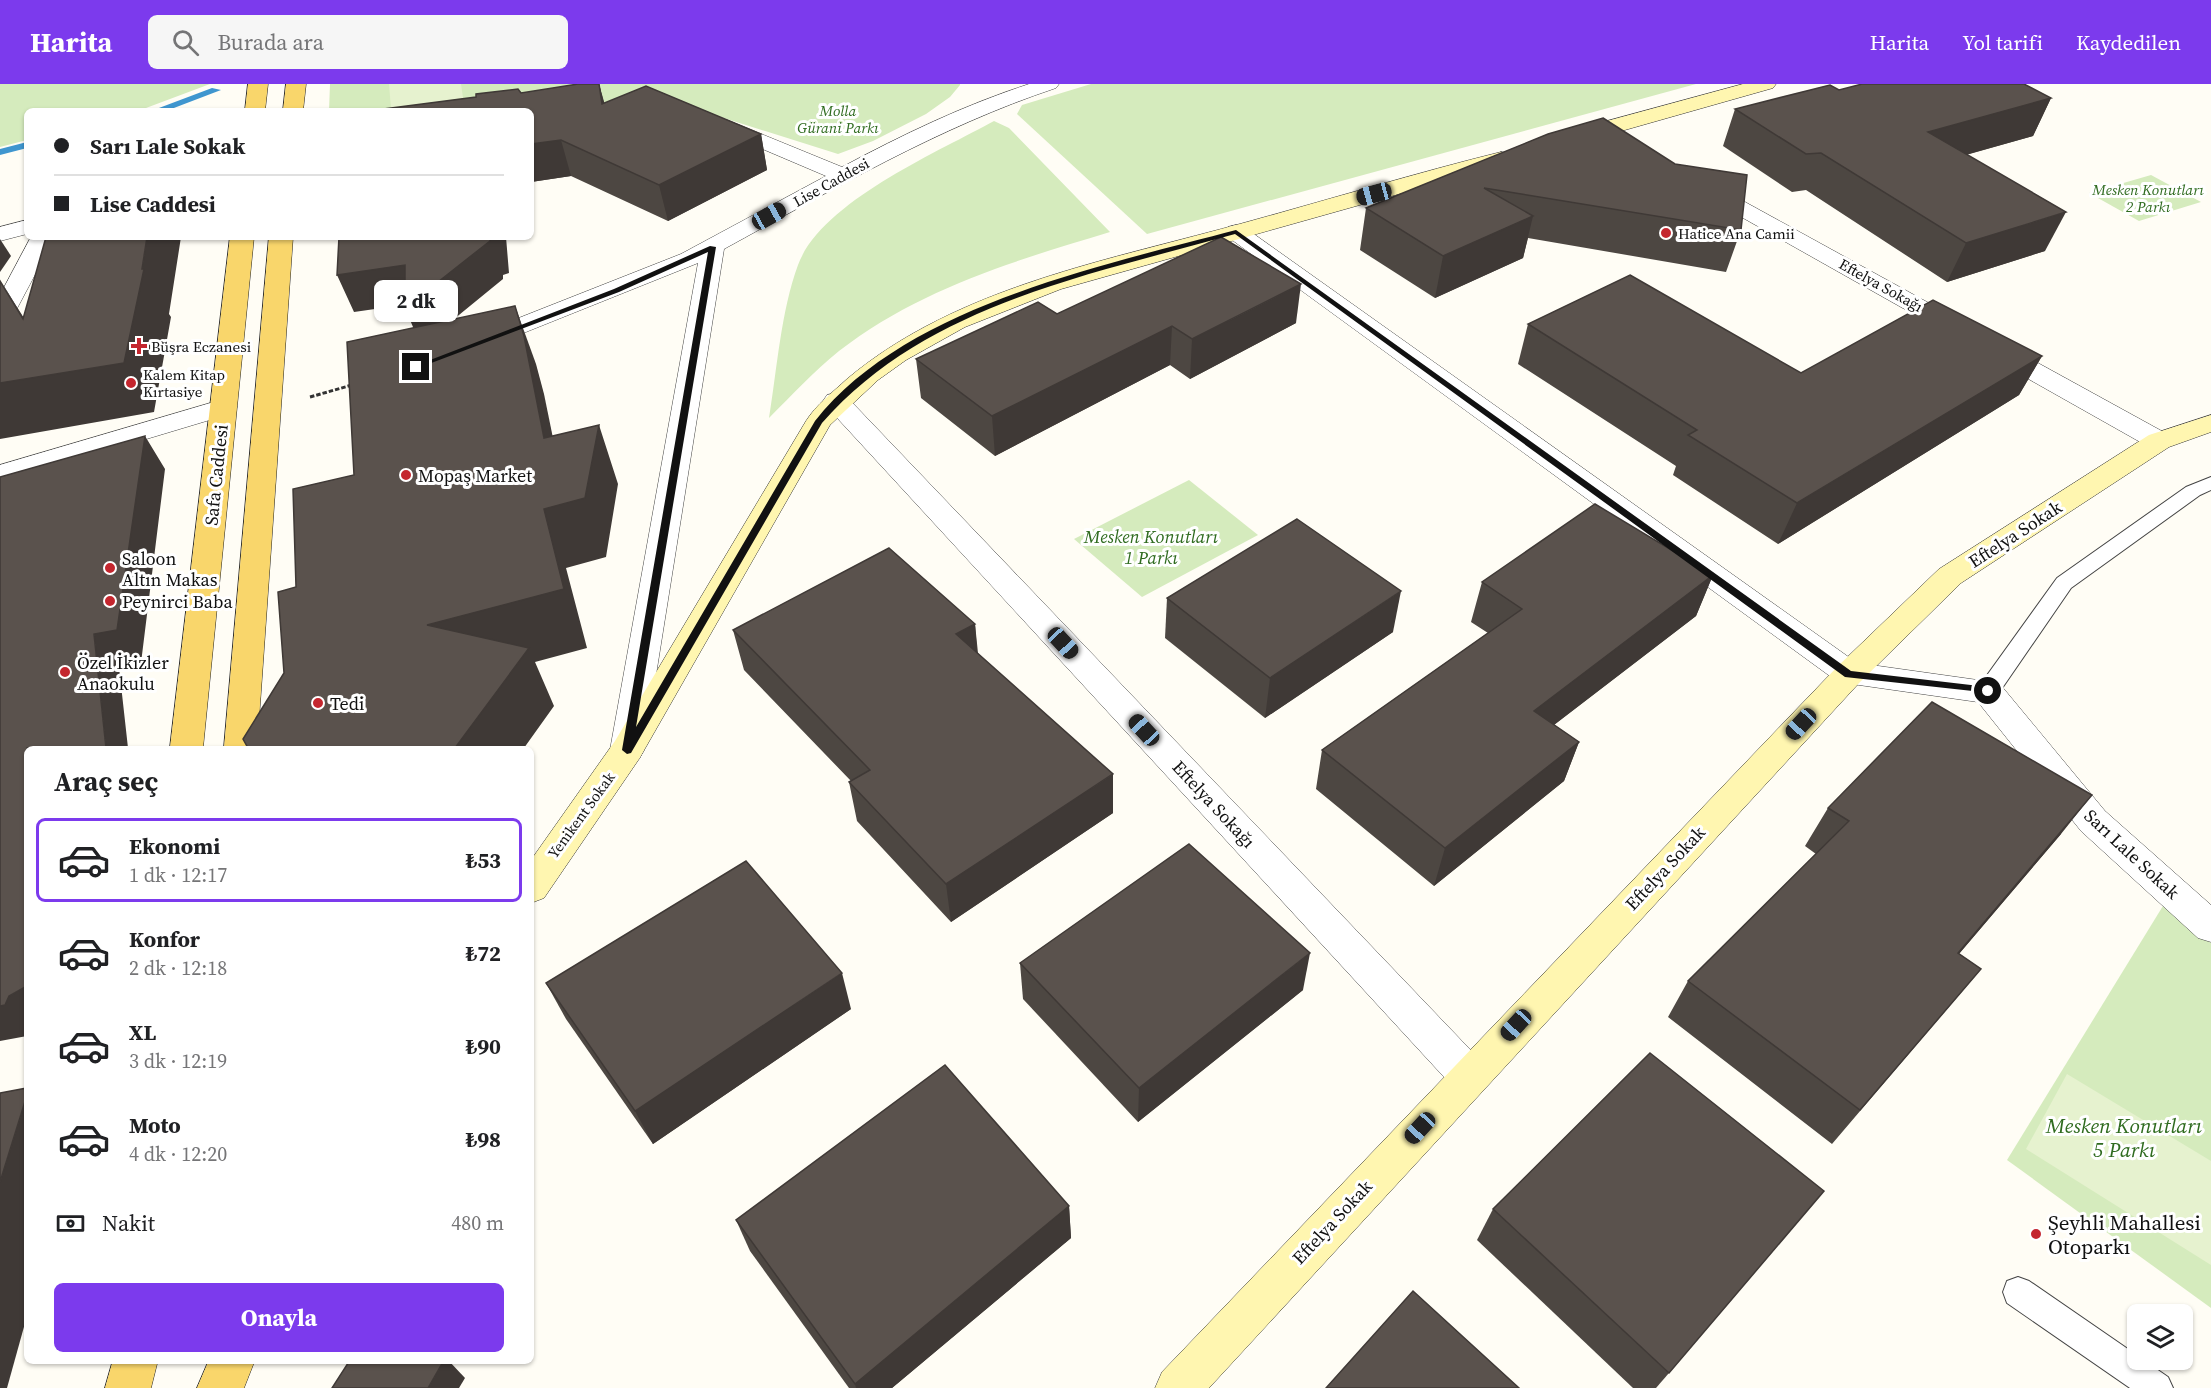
<!DOCTYPE html>
<html lang="tr">
<head>
<meta charset="utf-8">
<style>
  body { margin:0; font-family:"Source Serif 4",serif; background:#f6f6f6; color:#202124; height:100vh; display:flex; flex-direction:column; font-size:22px; white-space:nowrap }
  * { box-sizing:border-box; margin:0 }
  p { font-size:20px; color:#757577 }
  .icon { flex:none; width:33px; height:33px; fill:none; stroke:currentColor; stroke-width:2; stroke-linecap:round; stroke-linejoin:round }
  .map { position:relative; flex:1; overflow:hidden }
  .side { position:absolute; left:24px; top:662px; width:510px; height:618px; display:flex; flex-direction:column; background:#fff; border-radius:9px; box-shadow:0 2px 4px #0004 }
  .side>* { flex:none }
  .top-card { position:absolute; left:24px; top:24px; width:510px; height:132px; border-radius:9px; box-shadow:0 2px 4px #0004; display:grid; align-content:center; height:132px; padding:0 30px; background:#fff }
  .buttons { position:absolute; left:2127px; top:1220px; display:grid; gap:12px }
  .buttons a { display:grid; place-items:center; width:66px; height:66px; border-radius:9px; background:#fff; box-shadow:0 2px 4px #0004; font-size:30px }
  .end { position:absolute; width:27px; height:27px; margin:-14px; border:8px solid #111; background:#fff; box-shadow:0 0 0 3px #fff }
  .from { border-radius:50% }
  .bubble { position:absolute; height:42px; border-radius:9px; background:#fff; box-shadow:0 2px 4px #0004; font-size:20px; font-weight:700; line-height:42px; text-align:center }
  .car { position:absolute; width:18px; height:36px; margin:-18px -9px; border-radius:8px; box-shadow:0 0 4px 2px #0007; background:linear-gradient(#222 24%,#8ab4d8 0 40%,#222 0 76%,#8ab4d8 0 86%,#222 0) }
  .top-card b { display:flex; align-items:center; gap:21px; height:57px; font-size:22px }
  .top-card b+b { border-top:2px solid #e0e0e0 }
  .top-card i { width:15px; height:15px; background:#202124 }
  ul { padding:0; list-style:none }
  li { display:flex; align-items:center; gap:18px; height:84px; margin:0 12px 9px; padding:0 18px; border:3px solid transparent; border-radius:9px }
  li div { flex:1 }
  li b { display:block; font-size:22px }
  li em { font-style:normal; font-weight:700 }
  li.current { border-color:#7c3aed }
  li>.icon { width:54px; height:54px; stroke-width:1.5 }
  h2 { padding:0 30px; font-size:27px; line-height:72px }
  .pay { display:flex; align-items:center; gap:15px; height:66px; padding:0 30px; font-size:22px }
  .pay p { margin-inline-start:auto }
  .cta { display:flex; gap:12px; margin-top:auto; padding:12px 30px }
  .cta a { flex:1; height:69px; border-radius:9px; background:#7c3aed; color:#fff; font-size:24px; font-weight:700; line-height:69px; text-align:center }
  header { display:flex; align-items:center; gap:36px; box-sizing:border-box; height:84px; padding:0 30px; background:#7c3aed; color:#fff }
  header strong { font-size:28px }
  nav { display:flex; gap:33px; margin-inline-start:auto; font-size:21px }
  .search { width:420px; height:54px; background:#f6f6f6; display:flex; align-items:center; gap:15px; box-sizing:border-box; padding:0 21px; border-radius:9px; color:#757577; font-size:22px }
  .map>svg:first-child { display:block }
  .green { fill:#d5ebbd }
  .pitch { fill:#e6f2cf }
  .lines { fill:none; stroke-linecap:round; stroke-linejoin:round }
  .stream { fill:#3f96cf; fill-rule:evenodd }
  .lane-casing { stroke:#444; stroke-width:2 }
  .street-casing { stroke:#444; stroke-width:1 }
  .secondary-casing { stroke:#333; stroke-width:1 }
  .primary-casing { stroke:#222; stroke-width:1 }
  .path { stroke:#333; stroke-width:3; stroke-dasharray:4.5 2; stroke-linecap:butt }
  .lane { fill:#fff; fill-rule:evenodd }
  .street { fill:#fff; fill-rule:evenodd }
  .secondary { fill:#fff6b0; fill-rule:evenodd }
  .primary { fill:#f9d66b; fill-rule:evenodd }
  .wall { fill:#4d4742 }
  .shaded-wall { fill:#3f3936 }
  .building { fill:#5a524d; stroke:#3f3936; stroke-width:1.5 }
  .route { fill:#111 }
  .poi-dot { fill:#c4262e; stroke:#fff; stroke-width:2 }
  .labels { text-anchor:middle; dominant-baseline:central; stroke-width:6; stroke-linejoin:round; paint-order:stroke }
  .far-park-label { font-size:15px; font-style:italic; fill:#2f6b1f; stroke:#fff }
  .far-street-label { font-size:15px; fill:#111; stroke:#fff }
  .far-poi-label { font-size:15px; fill:#111; stroke:#fff; text-anchor:start }
  .street-label { font-size:18px; fill:#111; stroke:#fff }
  .poi-label { font-size:18px; fill:#111; stroke:#fff; text-anchor:start }
  .park-label { font-size:18px; font-style:italic; fill:#2f6b1f; stroke:#fff }
  .near-park-label { font-size:21px; font-style:italic; fill:#2f6b1f; stroke:#fff }
  .near-poi-label { font-size:21px; fill:#111; stroke:#fff; text-anchor:start }
</style>
</head>
<body>
<header>
<strong>Harita</strong>
<div class="search"><svg class="icon" aria-label="search" viewBox="0 0 24 24"><circle cx="10" cy="10" r="6"/><path d="M15 15l6 6"/></svg>Burada ara</div>
<nav><a>Harita</a><a>Yol tarifi</a><a>Kaydedilen</a></nav>
</header>
<div class="map">
<svg width="2211" height="1304" viewBox="0 0 2211 1304">
  <rect width="100%" height="100%" fill="#fffdf5"/>
  <!-- green -->
  <g class="green">
    <polygon points="0,0 210,0 138,27 27,27 27,56 0,63"/>
    <polygon points="330,0 960,0 960,1 950,13 926,30 873,57 838,70 689,23 650,13 531,29 531,27 329,27"/>
    <polygon points="1091,0 1696,0 1147,150 1017,30 1022,21"/>
    <path d="M994,37L1009,44L1110,148C1014,177 919,205 839,267C814,287 792,311 769,334C777,285 781,227 798,181C821,118 938,68 994,37Z"/>
    <polygon points="2151,91 2201,118 2139,137 2089,109"/>
    <polygon points="1189,396 1258,451 1142,513 1074,455"/>
    <polygon points="2166,817 2211,859 2211,1224 2007,1076"/>
  </g>
  <!-- pitch -->
  <g class="pitch">
    <polygon points="389,0 461,0 463,14 391,25"/>
    <polygon points="2067,990 2211,1077 2211,1181 2026,1065"/>
  </g>
  <g class="lines">
    <!-- stream -->
    <g class="stream">
      <polygon points="212,4 221,6 166,27 151,27"/>
      <polygon points="27,58 27,64 0,71 0,65"/>
    </g>
    <defs>
      <g id="lane">
        <polygon points="2211,393 2211,406 2200,411 2071,504 1996,613 1988,615 1980,613 1977,607 1980,601 2057,494 2186,403"/>
        <polygon points="2018,1193 2029,1197 2138,1272 2138,1275 2142,1275 2168,1293 2173,1304 2130,1304 2007,1219 2003,1208 2007,1197"/>
      </g>
      <g id="street">
        <path d="M1029,0H1059L1056,4C939,43 832,106 724,165L644,666L639,675L627,679L615,675L610,666L698,179L491,262L482,265L473,262L469,257L473,252L681,170L826,92L713,44L710,40L713,36H727L842,83C902,51 964,21 1029,0Z"/>
        <polygon points="1705,96 2169,351 2173,357 2169,363 2159,365 2149,363 1697,108 1694,103 1697,98"/>
        <polygon points="27,136 27,150 0,157 0,143"/>
        <polygon points="1236,141 1244,143 1857,579 1999,599 2105,727 2211,821 2211,858 2198,854 2081,747 1978,618 1838,598 1228,153 1224,148 1228,143"/>
        <polygon points="31,153 55,153 12,234 9,239 0,241 0,211"/>
        <polygon points="836,309 845,311 1483,979 1489,992 1483,1005 1469,1010 1455,1005 827,323 823,317 827,311"/>
        <polygon points="224,315 233,317 237,323 233,329 0,399 0,381"/>
      </g>
      <g id="secondary">
        <polygon points="1743,0 1776,0 1773,4 1579,59 1563,59 1560,54 1563,49"/>
        <path d="M1501,68L1509,69L1512,74L1509,79L1061,205L965,243L906,276L878,296L830,341L639,675L544,814L531,819V776L615,657L806,337C816,321 833,308 847,295C958,202 1111,176 1247,138C1331,115 1416,89 1501,68Z"/>
        <polygon points="2211,331 2211,348 2169,363 1961,499 1860,598 1209,1304 1155,1304 1162,1288 1838,582 1939,485 2149,351"/>
      </g>
      <g id="primary">
        <polygon points="248,0 268,0 265,27 245,27"/>
        <polygon points="286,0 306,0 303,27 283,27"/>
        <polygon points="230,153 254,153 203,664 170,664"/>
        <polygon points="269,153 293,153 257,664 224,664"/>
        <polygon points="113,1276 158,1276 151,1304 105,1304"/>
        <polygon points="209,1276 255,1276 244,1304 197,1304"/>
      </g>
    </defs>
    <!-- lane casing -->
    <use href="#lane" class="lane-casing"/>
    <!-- street casing -->
    <use href="#street" class="street-casing"/>
    <!-- secondary casing -->
    <use href="#secondary" class="secondary-casing"/>
    <!-- primary casing -->
    <use href="#primary" class="primary-casing"/>
    <!-- path -->
    <polyline class="path" points="310,313 352,301"/>
    <!-- lane -->
    <use href="#lane" class="lane"/>
    <!-- street -->
    <use href="#street" class="street"/>
    <!-- secondary -->
    <use href="#secondary" class="secondary"/>
    <!-- primary -->
    <use href="#primary" class="primary"/>
  </g>
  <!-- wall -->
  <g class="wall">
    <polygon points="599,0 604,19 761,50 767,86 668,137 571,92 531,98 531,27 521,9"/>
    <polygon points="1839,6 2051,14 2033,52 1966,71 2045,167 1947,198 1806,106 1792,108 1723,62 1735,25"/>
    <polygon points="1548,50 1741,146 1726,188 1528,154 1523,174 1435,214 1360,166 1366,124"/>
    <polygon points="1057,230 1296,239 1190,295 1170,281 995,372 921,314 916,275"/>
    <polygon points="1528,240 1801,289 2042,272 2019,311 1778,460 1673,391 1676,382 1518,280"/>
    <polygon points="1713,491 1696,532 1554,641 1579,658 1564,697 1434,802 1316,705 1322,666 1488,549 1471,538 1482,498"/>
    <polygon points="1167,514 1393,548 1265,634 1165,554"/>
    <polygon points="975,540 978,569 1113,729 951,838 857,737 849,698 851,697 744,586 733,546"/>
    <polygon points="1828,724 2061,750 1959,870 1981,885 1832,1060 1668,933 1688,897 1816,770 1805,762"/>
    <polygon points="1020,879 1303,906 1138,1038 1023,915"/>
    <polygon points="546,899 851,925 653,1060 566,935"/>
    <polygon points="1069,1122 1071,1154 892,1304 849,1304 750,1167 736,1136"/>
    <polygon points="1493,1125 1669,1289 1656,1304 1633,1304 1477,1156"/>
  </g>
  <!-- shaded-wall -->
  <g class="shaded-wall">
    <polygon points="599,0 608,32 602,20"/>
    <polygon points="2051,14 2033,52 1911,86 1928,48"/>
    <polygon points="761,50 767,86 668,137 659,101"/>
    <polygon points="561,56 571,92 531,98 531,60"/>
    <polygon points="2066,128 2045,167 1947,198 1966,159"/>
    <polygon points="1533,132 1523,174 1435,214 1443,172"/>
    <polygon points="147,153 181,153 169,230 171,233 154,328 0,355 0,299 142,185"/>
    <polygon points="492,153 506,153 509,189 503,191 503,195 421,262 405,224 410,220 354,228 337,191"/>
    <polygon points="0,155 11,172 0,188"/>
    <polygon points="0,196 27,239 23,235"/>
    <polygon points="1301,200 1296,239 1190,295 1192,255"/>
    <polygon points="515,222 536,280 544,310 565,413 544,354"/>
    <polygon points="1172,242 1170,281 995,372 992,332"/>
    <polygon points="2042,272 2019,311 1778,460 1797,419"/>
    <polygon points="599,341 618,400 606,473 566,484 587,564 535,578 554,622 524,664 455,664 427,541 544,425"/>
    <polygon points="145,352 165,385 141,579 119,583 128,664 106,664 94,550"/>
    <polygon points="1713,491 1696,532 1521,666 1534,627"/>
    <polygon points="1401,507 1393,548 1265,634 1270,594"/>
    <polygon points="975,540 978,580 956,550"/>
    <polygon points="1579,658 1564,697 1434,802 1445,764"/>
    <polygon points="1113,690 1113,729 951,838 946,800"/>
    <polygon points="2092,711 2061,750 1928,906 1958,869"/>
    <polygon points="1310,869 1303,906 1138,1038 1139,1004"/>
    <polygon points="842,889 851,925 653,1060 635,1027"/>
    <polygon points="27,902 27,952 0,957 0,922 9,912"/>
    <polygon points="27,1011 27,1232 7,1304 0,1304 0,1098"/>
    <polygon points="1069,1122 1071,1154 892,1304 856,1304 855,1300"/>
    <polygon points="444,1276 448,1276 465,1294 459,1304 428,1304"/>
  </g>
  <!-- building -->
  <g class="building">
    <polygon points="578,0 599,0 602,20 646,2 761,50 659,101 561,56 531,60 531,27 368,27 476,13 476,10 518,5 521,9"/>
    <polygon points="1862,0 2024,0 2051,14 1928,48 2066,128 1966,159 1821,69 1806,70 1735,25 1830,1 1839,6"/>
    <polygon points="1603,34 1675,80 1747,91 1741,146 1484,104 1533,132 1443,172 1366,124 1548,50"/>
    <polygon points="46,153 147,153 142,185 144,185 124,279 0,299 0,197 23,235"/>
    <polygon points="339,153 492,153 490,154 490,157 405,224 405,181 337,191"/>
    <polygon points="1221,153 1301,200 1192,255 1172,242 992,332 916,275 1038,218 1057,230"/>
    <polygon points="1630,191 1801,289 1933,216 2042,272 1797,419 1688,351 1697,346 1528,240"/>
    <polygon points="515,222 524,252 544,354 599,341 585,414 544,425 564,505 427,541 529,564 455,664 248,664 243,655 284,589 278,508 296,503 293,405 354,391 347,258"/>
    <polygon points="145,352 117,546 94,550 106,664 27,664 27,902 9,912 5,921 0,922 0,393"/>
    <polygon points="1595,420 1713,491 1534,627 1579,658 1445,764 1322,666 1522,525 1482,498"/>
    <polygon points="1297,435 1401,507 1270,594 1167,514"/>
    <polygon points="889,464 975,540 956,550 1113,690 946,800 849,698 870,686 733,546"/>
    <polygon points="1932,618 2092,711 1958,869 1981,885 1860,1026 1688,897 1849,737 1828,724"/>
    <polygon points="1189,760 1310,869 1139,1004 1020,879"/>
    <polygon points="746,777 842,889 635,1027 546,899"/>
    <polygon points="1650,969 1824,1107 1669,1289 1493,1125"/>
    <polygon points="945,981 1069,1122 855,1300 736,1136"/>
    <polygon points="27,1004 27,1011 0,1098 0,1009"/>
    <polygon points="1413,1207 1519,1304 1326,1304"/>
    <polygon points="350,1276 444,1276 428,1304 332,1304"/>
  </g>
  <!-- route -->
  <path class="route" d="M1236,146L1851,587L1988,603L1991,604V609L1845,593L1235,150C1090,191 926,220 822,339L631,669L627,670L622,666L708,168L619,208L418,284L412,283L614,205L710,162L716,163L636,643L815,337C905,222 1101,182 1236,146Z"/>
  <!-- markers -->
  <g class="poi-dot">
    <circle cx="1666" cy="149" r="6"/>
    <path d="M136 253h6v6h6v6h-6v6h-6v-6h-6v-6h6z"/>
    <circle cx="131" cy="299" r="6"/>
    <circle cx="406" cy="391" r="6"/>
    <circle cx="110" cy="484" r="6"/>
    <circle cx="110" cy="517" r="6"/>
    <circle cx="65" cy="588" r="6"/>
    <circle cx="318" cy="619" r="6"/>
    <circle cx="2036" cy="1150" r="6"/>
  </g>
  <g class="labels">
    <!-- far-park labels -->
    <g class="far-park-label">
      <text x="838" y="26">Molla<tspan x="838" dy="17">Gürani Parkı</tspan></text>
      <text x="2148" y="105">Mesken Konutları<tspan x="2148" dy="17">2 Parkı</tspan></text>
    </g>
    <!-- far-street labels -->
    <g class="far-street-label">
      <text transform="translate(831 98) rotate(-29)">Lise Caddesi</text>
      <text transform="translate(1881 201) rotate(29)">Eftelya Sokağı</text>
      <text transform="translate(581 731) rotate(-54)">Yenikent Sokak</text>
    </g>
    <!-- far-poi labels -->
    <g class="far-poi-label">
      <text x="1678" y="149">Hatice Ana Camii</text>
      <text x="151" y="262">Büşra Eczanesi</text>
      <text x="143" y="290">Kalem Kitap<tspan x="143" dy="17">Kırtasiye</tspan></text>
    </g>
    <!-- street labels -->
    <g class="street-label">
      <text transform="translate(216 391) rotate(-84)">Safa Caddesi</text>
      <text transform="translate(2015 450) rotate(-33)">Eftelya Sokak</text>
      <text transform="translate(1214 720) rotate(47)">Eftelya Sokağı</text>
      <text transform="translate(2132 770) rotate(43)">Sarı Lale Sokak</text>
      <text transform="translate(1665 784) rotate(-47)">Eftelya Sokak</text>
      <text transform="translate(1332 1138) rotate(-47)">Eftelya Sokak</text>
    </g>
    <!-- poi labels -->
    <g class="poi-label">
      <text x="418" y="391">Mopaş Market</text>
      <text x="122" y="474">Saloon<tspan x="122" dy="21">Altın Makas</tspan></text>
      <text x="122" y="517">Peynirci Baba</text>
      <text x="77" y="578">Özel İkizler<tspan x="77" dy="21">Anaokulu</tspan></text>
      <text x="330" y="619">Tedi</text>
    </g>
    <!-- park labels -->
    <g class="park-label">
      <text x="1151" y="452">Mesken Konutları<tspan x="1151" dy="21">1 Parkı</tspan></text>
    </g>
    <!-- near-park labels -->
    <g class="near-park-label">
      <text x="2124" y="1041">Mesken Konutları<tspan x="2124" dy="24">5 Parkı</tspan></text>
    </g>
    <!-- near-poi labels -->
    <g class="near-poi-label">
      <text x="2048" y="1138">Şeyhli Mahallesi<tspan x="2048" dy="24">Otoparkı</tspan></text>
    </g>
  </g>
</svg>
<div class="buttons">
<a><svg class="icon" aria-label="layers" viewBox="0 0 24 24"><path d="M12 4l9 5-9 5-9-5zM3 14l9 5 9-5"/></svg></a>
</div>
<i class="end from" style="left:1988px;top:607px"></i>
<i class="end" style="left:416px;top:283px"></i>
<div class="bubble" style="left:374px;top:196px;width:84px">2 dk</div>
<i class="car" style="left:1374px;top:110px;rotate:255deg"></i>
<i class="car" style="left:769px;top:132px;rotate:61deg"></i>
<i class="car" style="left:1063px;top:559px;rotate:137deg"></i>
<i class="car" style="left:1801px;top:640px;rotate:223deg"></i>
<i class="car" style="left:1144px;top:646px;rotate:317deg"></i>
<i class="car" style="left:1516px;top:941px;rotate:223deg"></i>
<i class="car" style="left:1420px;top:1044px;rotate:223deg"></i>
<div class="top-card">
<b><i class="from"></i>Sarı Lale Sokak</b>
<b><i></i>Lise Caddesi</b>
</div>
<section class="side">
<h2>Araç seç</h2>
<ul>
<li class="current"><svg class="icon" aria-label="car" viewBox="0 0 24 24"><path d="M5 17H2v-5l4-1 3-4h7l3 4 3 1v5h-3M9 17h6M6 11h13"/><circle cx="7" cy="17" r="2"/><circle cx="17" cy="17" r="2"/></svg><div><b>Ekonomi</b><p>1 dk · 12:17</p></div><em>₺53</em></li>
<li><svg class="icon" aria-label="car" viewBox="0 0 24 24"><path d="M5 17H2v-5l4-1 3-4h7l3 4 3 1v5h-3M9 17h6M6 11h13"/><circle cx="7" cy="17" r="2"/><circle cx="17" cy="17" r="2"/></svg><div><b>Konfor</b><p>2 dk · 12:18</p></div><em>₺72</em></li>
<li><svg class="icon" aria-label="car" viewBox="0 0 24 24"><path d="M5 17H2v-5l4-1 3-4h7l3 4 3 1v5h-3M9 17h6M6 11h13"/><circle cx="7" cy="17" r="2"/><circle cx="17" cy="17" r="2"/></svg><div><b>XL</b><p>3 dk · 12:19</p></div><em>₺90</em></li>
<li><svg class="icon" aria-label="car" viewBox="0 0 24 24"><path d="M5 17H2v-5l4-1 3-4h7l3 4 3 1v5h-3M9 17h6M6 11h13"/><circle cx="7" cy="17" r="2"/><circle cx="17" cy="17" r="2"/></svg><div><b>Moto</b><p>4 dk · 12:20</p></div><em>₺98</em></li>
</ul>
<div class="pay"><svg class="icon" aria-label="cash" viewBox="0 0 24 24"><path d="M3 7h18v10H3z"/><circle cx="12" cy="12" r="2"/></svg>Nakit<p>480 m</p></div>
<div class="cta"><a>Onayla</a></div>
</section>
</div>
</body>
</html>
